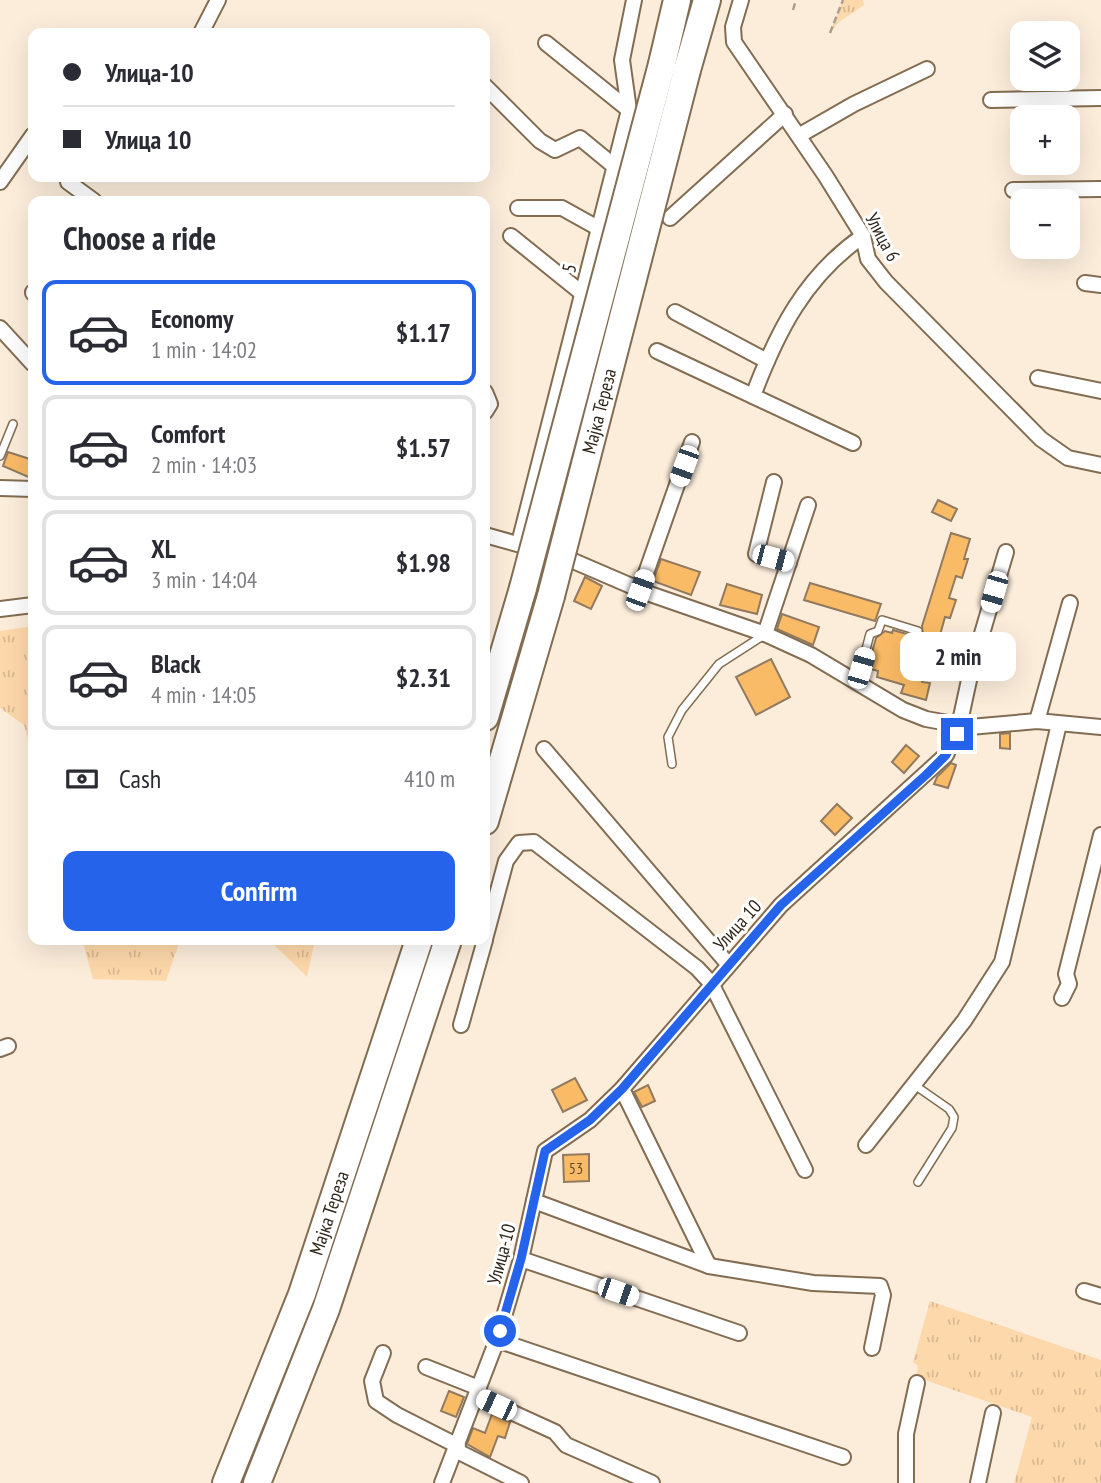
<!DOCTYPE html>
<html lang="en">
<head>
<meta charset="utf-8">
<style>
  body { margin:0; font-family:"PT Sans Narrow",sans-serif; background:#f7f7f7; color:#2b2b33; height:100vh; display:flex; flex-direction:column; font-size:26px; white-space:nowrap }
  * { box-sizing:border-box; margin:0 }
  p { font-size:23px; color:#7c7c81 }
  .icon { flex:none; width:38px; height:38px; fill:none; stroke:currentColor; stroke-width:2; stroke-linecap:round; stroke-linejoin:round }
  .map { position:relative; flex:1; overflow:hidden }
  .panel { position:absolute; left:28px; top:196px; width:462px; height:749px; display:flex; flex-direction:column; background:#fff; border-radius:14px; box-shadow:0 7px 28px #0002 }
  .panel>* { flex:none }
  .guide { position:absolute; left:28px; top:28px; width:462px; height:154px; border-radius:14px; box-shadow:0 7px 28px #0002; display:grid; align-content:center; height:154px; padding:0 35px; background:#fff }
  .controls { position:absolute; left:1010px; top:21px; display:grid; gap:14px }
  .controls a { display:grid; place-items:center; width:70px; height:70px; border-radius:14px; background:#fff; box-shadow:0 7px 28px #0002; font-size:35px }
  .end { position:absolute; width:32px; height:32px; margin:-16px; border:9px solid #2563eb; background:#fff; box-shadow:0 0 0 4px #fff }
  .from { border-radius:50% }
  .bubble { position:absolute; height:49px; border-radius:14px; background:#fff; box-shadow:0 7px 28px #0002; font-size:23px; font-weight:800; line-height:49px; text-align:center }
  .car { position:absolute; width:21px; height:42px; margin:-21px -10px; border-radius:9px; box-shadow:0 0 5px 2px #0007; background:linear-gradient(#fff 24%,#345 0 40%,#fff 0 76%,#345 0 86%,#fff 0) }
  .guide b { display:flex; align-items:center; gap:24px; height:66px; font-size:26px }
  .guide b+b { border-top:2px solid #e1e1e2 }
  .guide i { width:18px; height:18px; background:#2b2b33 }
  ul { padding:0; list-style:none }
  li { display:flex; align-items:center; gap:21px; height:105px; margin:0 14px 10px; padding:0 21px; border:4px solid #e1e1e2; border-radius:14px }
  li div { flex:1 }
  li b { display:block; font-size:26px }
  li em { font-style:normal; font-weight:800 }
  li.selected { border-color:#2563eb }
  li>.icon { width:63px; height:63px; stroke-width:1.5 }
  h2 { padding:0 35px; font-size:32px; line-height:84px }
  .pay { display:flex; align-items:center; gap:18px; height:77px; padding:0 35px; font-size:26px }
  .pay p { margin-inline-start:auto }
  .cta { display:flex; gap:14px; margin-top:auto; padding:14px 35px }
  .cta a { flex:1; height:80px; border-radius:14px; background:#2563eb; color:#fff; font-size:28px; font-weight:800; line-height:80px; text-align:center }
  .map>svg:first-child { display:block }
  .grass { fill:url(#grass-tufts) }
  .building { fill:#fabb66; stroke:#917a5f; stroke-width:2 }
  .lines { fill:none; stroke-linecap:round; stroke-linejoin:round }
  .service-casing { stroke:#836d52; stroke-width:10 }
  .minor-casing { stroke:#836d52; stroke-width:18 }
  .motorway-casing { stroke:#836d52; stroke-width:30 }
  .path { stroke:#ab9f8f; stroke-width:2.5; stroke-dasharray:7 3.5; stroke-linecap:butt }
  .service { stroke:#fff; stroke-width:7 }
  .minor { stroke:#fff; stroke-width:14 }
  .motorway { stroke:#fff; stroke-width:26 }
  .motorway-bridge-casing { stroke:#836d52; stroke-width:30; stroke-linecap:butt }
  .motorway-bridge { stroke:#fff; stroke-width:26 }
  .route { stroke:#2563eb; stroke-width:9 }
  .labels { text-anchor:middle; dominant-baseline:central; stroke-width:6; stroke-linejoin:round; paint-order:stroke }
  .number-label { font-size:16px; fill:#624b2d }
  .street-label { font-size:19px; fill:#2f261a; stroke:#fff }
</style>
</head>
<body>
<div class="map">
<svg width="1101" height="1483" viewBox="0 0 1101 1483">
  <defs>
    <pattern id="grass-tufts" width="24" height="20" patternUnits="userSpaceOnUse" patternTransform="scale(1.75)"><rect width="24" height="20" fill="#fdd8aa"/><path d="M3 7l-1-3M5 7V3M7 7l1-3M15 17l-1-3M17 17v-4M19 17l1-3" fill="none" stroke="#d9b992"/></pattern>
  </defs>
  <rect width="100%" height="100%" fill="#fceddb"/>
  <!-- grass -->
  <g class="grass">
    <polygon points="843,0 863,0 864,5 839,22 830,33"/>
    <polygon points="33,626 33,759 24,725 0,708 0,631"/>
    <polygon points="82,940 180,940 166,981 93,979"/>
    <polygon points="269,940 315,940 307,977"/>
    <polygon points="930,1301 1101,1360 1101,1483 1014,1483 1032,1417 916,1377 918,1366 913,1362"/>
  </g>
  <!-- building -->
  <g class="building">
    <polygon points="8,452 33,460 33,479 3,466"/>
    <polygon points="938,500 957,509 951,521 932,512"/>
    <polygon points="951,533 970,539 964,559 968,559 962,578 956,576 949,598 956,600 950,618 945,617 934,657 930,656 922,682 930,683 926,700 901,693 904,685 877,677 878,671 871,669 874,660 870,659 876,638 885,631 892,633 893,630 917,637 923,635 922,626"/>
    <polygon points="661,559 700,572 691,595 653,581"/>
    <polygon points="585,577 602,586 591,609 574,601"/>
    <polygon points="810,583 881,604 875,621 804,600"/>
    <polygon points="727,584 762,595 757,614 720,605"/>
    <polygon points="782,614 819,627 813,645 777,629"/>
    <polygon points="771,659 790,697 756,715 736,677"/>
    <polygon points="1010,733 1010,749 1000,748 1000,734"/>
    <polygon points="906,745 919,756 904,773 892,762"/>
    <polygon points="951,763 956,765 948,788 934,784 937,777"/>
    <polygon points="837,804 852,818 835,835 821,821"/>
    <polygon points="575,1078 587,1100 563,1112 552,1090"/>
    <polygon points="648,1085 655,1101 642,1107 634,1092"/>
    <polygon points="589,1154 589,1181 564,1182 563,1155"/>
    <polygon points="449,1391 464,1397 456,1417 441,1411"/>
    <polygon points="492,1414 510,1422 505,1438 498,1436 490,1457 467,1444 473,1428 485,1433"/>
  </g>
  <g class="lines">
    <defs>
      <g id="service">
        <polyline points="0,456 13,424"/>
        <polyline points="866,686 861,668 870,634 878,631 882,620 918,631"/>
        <polyline points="672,764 668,737 682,710 719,664 764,635"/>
        <polyline points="913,1084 949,1109 954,1117 952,1128 918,1182"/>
      </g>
      <g id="minor">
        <polyline points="741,0 733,27 734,42 825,175 863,236 868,259 886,282 1041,439 1068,458 1101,465"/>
        <polyline points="201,33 218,0"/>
        <polyline points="546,43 629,110"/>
        <polyline points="485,86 540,141 555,150 580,138 614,166"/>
        <polyline points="991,100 1101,98"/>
        <polyline points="800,135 854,104 927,69"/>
        <polyline points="0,182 33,135"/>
        <polyline points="68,182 94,201"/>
        <polyline points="1013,190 1101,189"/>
        <polyline points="518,208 562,208 598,228"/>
        <polyline points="670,218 785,114"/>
        <polyline points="511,236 583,294"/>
        <polyline points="1085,283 1101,285"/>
        <polyline points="33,292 33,293"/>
        <polyline points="675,312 767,361"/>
        <polyline points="0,328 33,364"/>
        <polyline points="657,351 853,443"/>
        <polyline points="1038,378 1101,391"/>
        <polyline points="485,392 490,404 485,412"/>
        <path d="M753,396C777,332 805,276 863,236"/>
        <polyline points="774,482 756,554 789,563"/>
        <polyline points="0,488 33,489"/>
        <polyline points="485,535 564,557 650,594 765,634 811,655 903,710 926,719 970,727 1037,721 1101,727"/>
        <polyline points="519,543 629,110 622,60 634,0"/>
        <polyline points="640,590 692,442"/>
        <polyline points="0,609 33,605"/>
        <polyline points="765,634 808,505"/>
        <polyline points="1037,721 1070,603"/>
        <polyline points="544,749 728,964"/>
        <polyline points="485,939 506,861 519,843 534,842 697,968 711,983 805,1170"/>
        <polyline points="1062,998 1069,984 1066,974 1101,835"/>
        <polyline points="461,1025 485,940"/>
        <polyline points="0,1049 8,1046"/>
        <polyline points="622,1089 709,1266"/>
        <polyline points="866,1145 964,1021 1002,962 1059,724"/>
        <polyline points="534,1201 709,1266 813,1283 880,1286 883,1295 872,1348"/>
        <polyline points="521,1259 739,1333"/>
        <polyline points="1084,1291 1101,1296"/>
        <polyline points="497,1340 843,1457"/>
        <polyline points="383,1353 372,1381 376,1401 397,1415 458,1446"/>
        <polyline points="426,1367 479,1388"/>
        <polyline points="476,1396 555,1432 566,1445 652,1483"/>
        <polyline points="457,1451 521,1483"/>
        <polyline points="442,1483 497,1340 521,1259 545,1151 590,1120 622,1089 781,905 946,755 959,726 971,671 1006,552"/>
        <polyline points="906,1483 906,1434 917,1383"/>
        <polyline points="978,1483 993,1413"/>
      </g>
      <g id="motorway">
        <polyline points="662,64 677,0"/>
        <polyline points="687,70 707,0"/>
        <polyline points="485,717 523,588"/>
        <polyline points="485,821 551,596"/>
        <path id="s1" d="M226,1483L302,1294L419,940"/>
        <polyline points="257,1483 326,1309 448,940"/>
      </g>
    </defs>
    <!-- service casing -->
    <use href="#service" class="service-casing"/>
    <!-- minor casing -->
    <use href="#minor" class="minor-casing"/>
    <!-- motorway casing -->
    <use href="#motorway" class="motorway-casing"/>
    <!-- path -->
    <g class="path">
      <polyline points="793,10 796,0"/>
      <polyline points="830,33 843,0"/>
    </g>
    <!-- service -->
    <use href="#service" class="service"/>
    <!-- minor -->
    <use href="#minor" class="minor"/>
    <!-- motorway -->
    <use href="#motorway" class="motorway"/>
    <defs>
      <g id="motorway-bridge">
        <polyline points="523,588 662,64"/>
        <path id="s2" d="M551,596L687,70"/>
      </g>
    </defs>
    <!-- motorway-bridge casing -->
    <use href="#motorway-bridge" class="motorway-bridge-casing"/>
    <!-- motorway-bridge -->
    <use href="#motorway-bridge" class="motorway-bridge"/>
  </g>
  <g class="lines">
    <!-- route -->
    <polyline class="route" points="500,1331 521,1259 545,1151 590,1120 622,1089 781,905 927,774 946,755 957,734"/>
  </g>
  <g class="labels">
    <!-- number labels -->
    <g class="number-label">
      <text x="576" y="1168">53</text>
    </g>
    <!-- street labels -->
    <g class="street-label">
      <text transform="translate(883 237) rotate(62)">Улица 6</text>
      <text transform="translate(569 268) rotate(-77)">5</text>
      <text stroke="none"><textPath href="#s2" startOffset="191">Мајка Тереза</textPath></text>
      <text transform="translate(737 925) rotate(-48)">Улица 10</text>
      <text stroke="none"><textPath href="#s1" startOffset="289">Мајка Тереза</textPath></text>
      <text transform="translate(501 1254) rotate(-75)">Улица-10</text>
    </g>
  </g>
</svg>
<div class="controls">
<a><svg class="icon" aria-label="layers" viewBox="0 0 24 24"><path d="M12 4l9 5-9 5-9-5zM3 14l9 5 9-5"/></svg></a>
<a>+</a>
<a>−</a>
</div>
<i class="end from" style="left:500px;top:1331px"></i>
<i class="end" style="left:957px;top:734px"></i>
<div class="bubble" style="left:900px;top:632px;width:116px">2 min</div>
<i class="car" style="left:684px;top:466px;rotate:200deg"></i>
<i class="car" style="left:773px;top:558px;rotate:105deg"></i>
<i class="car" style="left:640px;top:590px;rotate:20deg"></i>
<i class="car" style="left:994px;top:592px;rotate:196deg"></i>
<i class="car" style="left:861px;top:668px;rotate:16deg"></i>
<i class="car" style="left:618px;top:1292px;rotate:109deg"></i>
<i class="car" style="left:496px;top:1405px;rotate:295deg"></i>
<div class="guide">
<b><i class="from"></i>Улица-10</b>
<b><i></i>Улица 10</b>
</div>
<section class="panel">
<h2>Choose a ride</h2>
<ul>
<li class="selected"><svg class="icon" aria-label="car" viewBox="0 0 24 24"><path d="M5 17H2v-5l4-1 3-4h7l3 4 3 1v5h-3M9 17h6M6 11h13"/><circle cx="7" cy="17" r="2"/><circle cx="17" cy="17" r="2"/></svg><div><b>Economy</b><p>1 min · 14:02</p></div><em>$1.17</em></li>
<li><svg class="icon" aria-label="car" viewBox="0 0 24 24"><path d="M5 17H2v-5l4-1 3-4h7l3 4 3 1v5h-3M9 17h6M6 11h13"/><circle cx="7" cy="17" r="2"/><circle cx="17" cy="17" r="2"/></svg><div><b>Comfort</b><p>2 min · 14:03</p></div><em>$1.57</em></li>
<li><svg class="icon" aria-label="car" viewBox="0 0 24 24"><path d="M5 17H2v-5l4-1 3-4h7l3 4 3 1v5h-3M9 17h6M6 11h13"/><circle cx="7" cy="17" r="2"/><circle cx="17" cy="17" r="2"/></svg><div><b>XL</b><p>3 min · 14:04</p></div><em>$1.98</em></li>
<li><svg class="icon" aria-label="car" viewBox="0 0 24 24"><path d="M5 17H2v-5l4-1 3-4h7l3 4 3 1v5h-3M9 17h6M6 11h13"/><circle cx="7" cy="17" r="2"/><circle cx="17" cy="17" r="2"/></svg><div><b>Black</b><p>4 min · 14:05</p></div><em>$2.31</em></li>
</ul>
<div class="pay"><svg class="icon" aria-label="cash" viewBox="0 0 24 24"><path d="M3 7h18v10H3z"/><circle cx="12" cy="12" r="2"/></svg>Cash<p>410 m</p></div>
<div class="cta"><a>Confirm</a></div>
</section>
</div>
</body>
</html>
